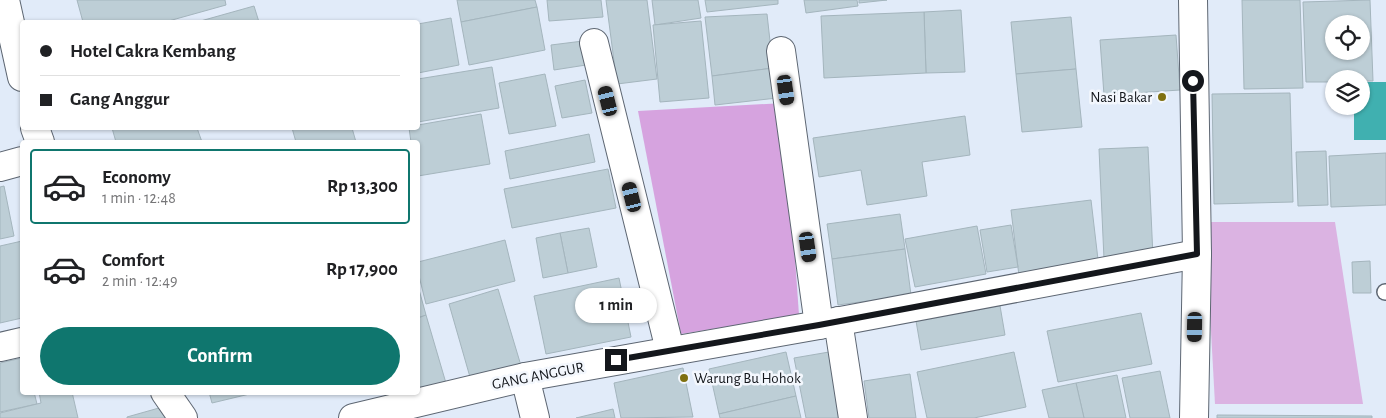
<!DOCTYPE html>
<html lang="en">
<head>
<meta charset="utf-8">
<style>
  body { margin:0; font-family:"Alegreya Sans",sans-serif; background:#f2f2f2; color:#202124; height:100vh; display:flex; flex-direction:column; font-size:19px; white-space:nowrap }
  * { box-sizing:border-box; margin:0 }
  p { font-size:16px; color:#757577 }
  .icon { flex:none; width:28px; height:28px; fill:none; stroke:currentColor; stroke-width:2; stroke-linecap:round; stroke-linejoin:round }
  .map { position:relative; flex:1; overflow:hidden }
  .panel { position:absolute; left:20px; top:140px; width:400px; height:255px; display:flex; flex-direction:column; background:#fff; border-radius:5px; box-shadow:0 1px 4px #0004 }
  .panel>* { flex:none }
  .top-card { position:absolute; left:20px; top:20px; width:400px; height:110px; border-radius:5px; box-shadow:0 1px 4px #0004; display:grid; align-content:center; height:110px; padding:0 20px; background:#fff }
  .controls { position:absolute; left:1325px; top:15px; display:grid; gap:10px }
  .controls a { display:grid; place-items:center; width:45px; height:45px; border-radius:50%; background:#fff; box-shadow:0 1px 4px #0004; font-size:25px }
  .end { position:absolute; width:22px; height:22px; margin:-11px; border:6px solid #14171c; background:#fff; box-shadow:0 0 0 2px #fff }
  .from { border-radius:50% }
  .bubble { position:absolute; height:35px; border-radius:18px; background:#fff; box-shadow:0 1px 4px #0004; font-size:16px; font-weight:600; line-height:35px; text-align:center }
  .car { position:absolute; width:15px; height:30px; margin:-15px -8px; border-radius:6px; box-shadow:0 0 4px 1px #0007; background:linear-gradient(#222 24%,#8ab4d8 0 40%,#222 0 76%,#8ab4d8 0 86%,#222 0) }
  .top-card b { display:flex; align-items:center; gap:18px; height:48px; font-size:19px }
  .top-card b+b { border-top:1px solid #e0e0e0 }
  .top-card i { width:12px; height:12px; background:#202124 }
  ul { padding:9px 0 0; list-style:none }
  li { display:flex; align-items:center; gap:15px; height:75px; margin:0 10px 8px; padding:0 10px; border:2px solid transparent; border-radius:5px }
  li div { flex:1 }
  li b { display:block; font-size:19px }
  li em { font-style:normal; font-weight:600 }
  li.selected { border-color:#0f766e }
  li>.icon { width:45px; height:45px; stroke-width:1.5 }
  .cta { display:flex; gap:10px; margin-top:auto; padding:10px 20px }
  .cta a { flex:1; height:58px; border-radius:30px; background:#0f766e; color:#fff; font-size:20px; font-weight:600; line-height:58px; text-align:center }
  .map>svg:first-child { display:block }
  .green { fill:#dbb3e2 }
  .forest { fill:#d6a3df }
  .water { fill:#40b0b0 }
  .building { fill:#bdced6; stroke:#a4b5bd; fill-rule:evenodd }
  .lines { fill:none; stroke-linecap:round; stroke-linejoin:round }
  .service-casing { stroke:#5d6672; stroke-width:18 }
  .minor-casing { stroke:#5d6672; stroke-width:30 }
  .service { stroke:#fff; stroke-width:15 }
  .minor { stroke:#fff; stroke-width:28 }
  .route { stroke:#14171c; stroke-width:6 }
  .poi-dot { fill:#7f7010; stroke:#f3f7fd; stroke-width:2 }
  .labels { text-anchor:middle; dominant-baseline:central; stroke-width:5; stroke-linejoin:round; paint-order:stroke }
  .poi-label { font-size:15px; fill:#14171c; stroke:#f3f7fd; text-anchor:end }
  .street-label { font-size:15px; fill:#14171c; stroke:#f3f7fd }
</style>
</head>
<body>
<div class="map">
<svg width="1386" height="418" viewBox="0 0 1386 418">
  <rect width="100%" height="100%" fill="#e1ebf9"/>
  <!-- green -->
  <polygon class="green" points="1205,222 1335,222 1363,404 1215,404"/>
  <!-- forest -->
  <polygon class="forest" points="784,103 799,315 681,334 638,111"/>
  <!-- water -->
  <polygon class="water" points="1361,82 1386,82 1386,140 1354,140 1354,106 1361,106"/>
  <!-- building -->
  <g class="building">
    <polygon points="77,0 225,0 226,5 165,22 83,22"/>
    <polygon points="457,0 535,0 537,7 461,22"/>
    <polygon points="547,0 601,0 603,17 549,21"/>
    <polygon points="606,0 647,0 657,79 617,84"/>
    <polygon points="652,0 698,0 701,18 655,25"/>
    <polygon points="705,0 778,0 778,4 707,12"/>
    <polygon points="804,0 857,0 858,6 806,13"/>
    <polygon points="859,0 887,0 859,3"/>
    <polygon points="1242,0 1300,0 1303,88 1244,89"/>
    <path d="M1370,0L1373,81H1361V79H1334V82H1306L1303,2ZM1334,24H1361V51H1334Z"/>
    <polygon points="254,6 259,22 197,22"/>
    <polygon points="537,7 545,50 469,65 461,22"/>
    <polygon points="961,10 965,72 926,73 924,12"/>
    <polygon points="924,12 926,73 824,78 821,16"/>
    <polygon points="767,14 773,68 712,76 705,17"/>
    <polygon points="1071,17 1076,69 1016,74 1011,22"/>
    <polygon points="451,18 459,65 418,73 418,24"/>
    <polygon points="701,21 709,98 660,102 653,25"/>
    <polygon points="1176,35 1180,90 1104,95 1100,40"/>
    <polygon points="583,41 586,65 554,70 551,45"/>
    <polygon points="492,67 499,108 418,122 418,79"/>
    <polygon points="773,68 777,98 715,105 712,76"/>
    <polygon points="1076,69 1082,127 1022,132 1016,74"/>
    <polygon points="545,74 556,126 509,134 499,83"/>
    <polygon points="585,80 592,113 562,118 555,86"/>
    <polygon points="1290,93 1293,202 1214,204 1212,94"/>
    <polygon points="481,114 490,164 418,176 418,142 411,142 409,128 418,128 418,125"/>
    <polygon points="965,116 970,155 922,162 927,196 867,205 861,170 819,177 813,138"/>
    <polygon points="112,128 197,128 202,142 116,142"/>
    <polygon points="292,128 352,128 356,142 296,142"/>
    <polygon points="589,134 595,162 510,179 505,151"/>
    <polygon points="1148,147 1153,257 1104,259 1099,149"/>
    <polygon points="1326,151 1328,205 1298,206 1296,152"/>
    <polygon points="1386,153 1386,205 1331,207 1329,156"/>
    <polygon points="608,169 616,208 512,228 504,189"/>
    <polygon points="4,186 14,236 0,239 0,187"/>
    <polygon points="1091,200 1099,268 1019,276 1011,210"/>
    <polygon points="900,214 905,249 832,259 827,224"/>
    <polygon points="1011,225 1018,267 987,272 980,230"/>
    <polygon points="977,226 986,274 915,287 905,239"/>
    <polygon points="589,228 597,267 568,273 560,233"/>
    <polygon points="560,233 568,273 543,278 536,238"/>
    <polygon points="505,240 515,281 426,304 418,272 418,262"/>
    <polygon points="22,241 22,318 0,323 0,246"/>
    <polygon points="905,249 911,295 838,305 832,259"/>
    <polygon points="1370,261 1371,293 1353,293 1352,262"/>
    <polygon points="619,278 631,337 546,354 534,296"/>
    <polygon points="418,286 426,315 418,318"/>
    <polygon points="498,289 522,369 472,384 449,304"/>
    <polygon points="999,300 1005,335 921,350 915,315"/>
    <polygon points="1141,313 1152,364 1058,382 1047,331"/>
    <polygon points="426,315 448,390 400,404 397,392 418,392 418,318"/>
    <polygon points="786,352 796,396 719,414 709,369"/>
    <polygon points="829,352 842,418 806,418 794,358"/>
    <polygon points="1014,352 1026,407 974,418 927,418 917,372"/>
    <polygon points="22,358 22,392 34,392 37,404 0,412 0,363"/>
    <polygon points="683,368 693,417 621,418 614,383"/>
    <polygon points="1160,371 1170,418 1130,418 1122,378"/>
    <polygon points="910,374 916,418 869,418 864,381"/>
    <polygon points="1117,375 1126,418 1084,418 1076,383"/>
    <polygon points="1076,383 1084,418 1049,418 1042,390"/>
    <polygon points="39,392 72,392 78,418 0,418 0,413 41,403"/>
    <polygon points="209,392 258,392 212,403"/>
    <polygon points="796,396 801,418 720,418 719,414"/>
    <polygon points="166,406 169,418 127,418 127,417"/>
    <polygon points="613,409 615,418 576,418"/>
    <polygon points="1217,415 1372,416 1372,418 1217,418"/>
  </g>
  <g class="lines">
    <defs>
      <polyline id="service" points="1385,292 1386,292"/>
      <g id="minor">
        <polyline points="5,0 22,77"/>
        <polyline points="1193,0 1197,254 1194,418"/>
        <polyline points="594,43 670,350"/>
        <polyline points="781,51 819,325"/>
        <polyline points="35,128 40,142"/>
        <polyline points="0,167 22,161"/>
        <polyline points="838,321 853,418"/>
        <polyline points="0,347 22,342"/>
        <polyline points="525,377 535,418"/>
        <polyline points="165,392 183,418"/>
        <polyline points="353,418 525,377 819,325 1197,254"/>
      </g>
    </defs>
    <!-- service casing -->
    <use href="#service" class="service-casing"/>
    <!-- minor casing -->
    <use href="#minor" class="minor-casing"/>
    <!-- service -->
    <use href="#service" class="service"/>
    <!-- minor -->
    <use href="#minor" class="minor"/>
  </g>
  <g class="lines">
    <!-- route -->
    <polyline class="route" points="616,360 819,325 1197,254 1193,81"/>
  </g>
  <!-- markers -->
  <g class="poi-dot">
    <circle cx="1162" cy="97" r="5"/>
    <circle cx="684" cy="378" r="5"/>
  </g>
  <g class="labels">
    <!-- poi labels -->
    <g class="poi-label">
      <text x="1152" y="97">Nasi Bakar</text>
      <text x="694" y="378" text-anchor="start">Warung Bu Hohok</text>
    </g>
    <!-- street labels -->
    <g class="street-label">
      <text transform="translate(538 376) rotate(-11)">GANG ANGGUR</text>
    </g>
  </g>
</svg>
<div class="controls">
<a><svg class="icon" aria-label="locate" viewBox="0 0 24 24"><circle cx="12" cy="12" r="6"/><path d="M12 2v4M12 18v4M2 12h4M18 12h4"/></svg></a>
<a><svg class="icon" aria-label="layers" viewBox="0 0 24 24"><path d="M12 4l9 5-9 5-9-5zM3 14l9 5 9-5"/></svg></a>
</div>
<i class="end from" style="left:1193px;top:81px"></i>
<i class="end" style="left:616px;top:360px"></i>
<div class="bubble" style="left:575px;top:288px;width:82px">1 min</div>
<i class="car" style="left:786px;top:90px;rotate:172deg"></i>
<i class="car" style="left:608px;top:101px;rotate:346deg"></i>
<i class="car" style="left:632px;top:197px;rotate:346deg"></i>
<i class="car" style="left:808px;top:247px;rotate:172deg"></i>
<i class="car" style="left:1195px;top:327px;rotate:181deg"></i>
<div class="top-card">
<b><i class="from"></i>Hotel Cakra Kembang</b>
<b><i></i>Gang Anggur</b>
</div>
<section class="panel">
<ul>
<li class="selected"><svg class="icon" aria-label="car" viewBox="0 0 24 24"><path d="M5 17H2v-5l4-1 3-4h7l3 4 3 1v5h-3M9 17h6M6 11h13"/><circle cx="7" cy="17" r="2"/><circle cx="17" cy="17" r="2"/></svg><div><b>Economy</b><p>1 min · 12:48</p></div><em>Rp 13,300</em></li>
<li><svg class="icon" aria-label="car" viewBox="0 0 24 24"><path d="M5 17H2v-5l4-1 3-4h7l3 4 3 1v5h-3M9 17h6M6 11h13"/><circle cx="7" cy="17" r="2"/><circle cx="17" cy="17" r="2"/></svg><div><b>Comfort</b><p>2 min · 12:49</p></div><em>Rp 17,900</em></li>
</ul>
<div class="cta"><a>Confirm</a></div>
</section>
</div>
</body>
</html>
